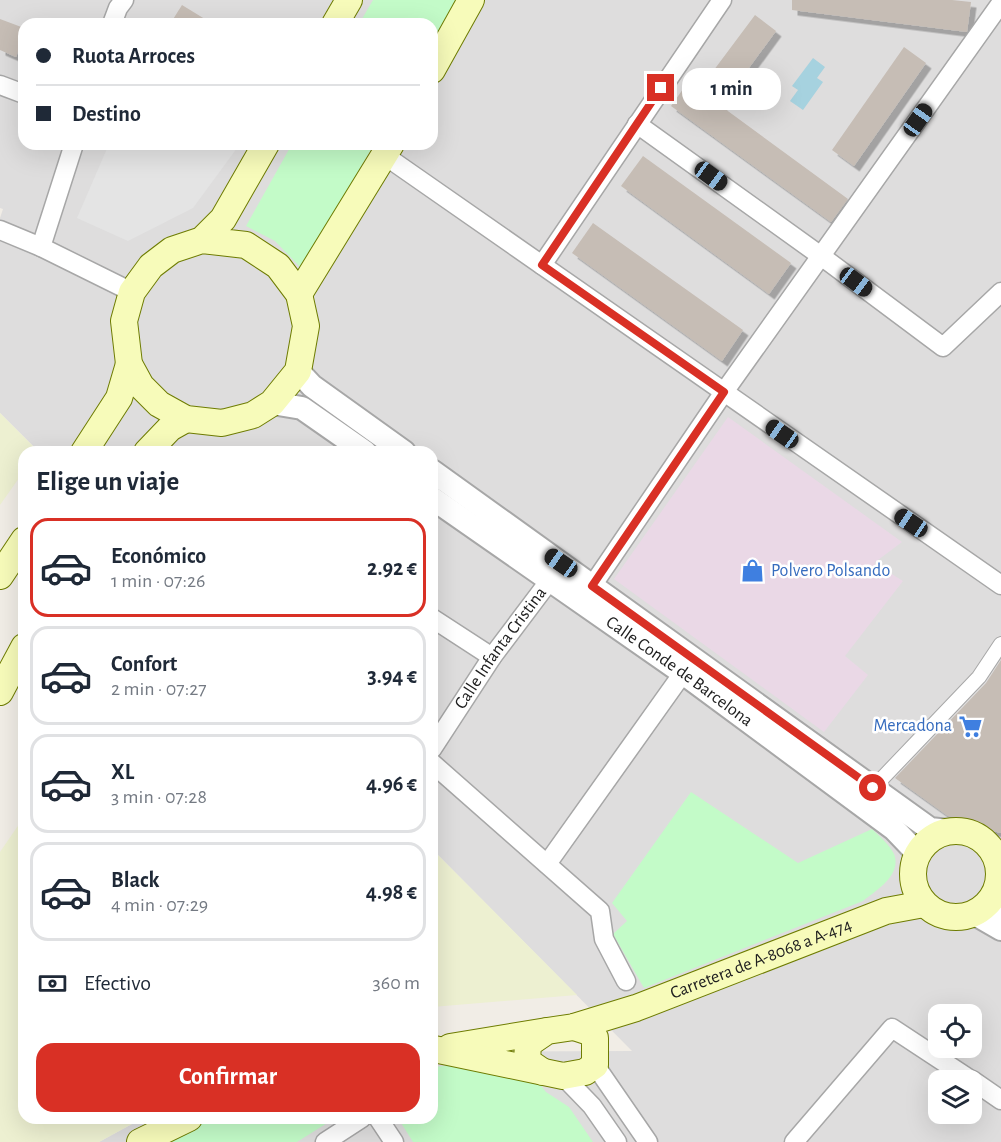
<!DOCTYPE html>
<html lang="es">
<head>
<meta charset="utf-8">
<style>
  body { margin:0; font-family:"Alegreya Sans",sans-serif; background:#f6f6f7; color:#1f2937; height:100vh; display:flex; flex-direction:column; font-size:22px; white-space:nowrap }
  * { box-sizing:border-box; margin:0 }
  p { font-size:20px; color:#747a83 }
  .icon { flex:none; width:33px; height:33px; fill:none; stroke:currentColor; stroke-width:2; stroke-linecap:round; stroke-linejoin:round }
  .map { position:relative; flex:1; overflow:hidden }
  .sheet { position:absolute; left:18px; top:446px; width:420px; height:678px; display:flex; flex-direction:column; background:#fff; border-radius:18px; box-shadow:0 6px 24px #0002 }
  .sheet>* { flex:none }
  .hud { position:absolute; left:18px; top:18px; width:420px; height:132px; border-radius:18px; box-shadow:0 6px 24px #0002; display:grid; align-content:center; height:132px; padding:0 18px; background:#fff }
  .controls { position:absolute; left:928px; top:1004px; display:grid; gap:12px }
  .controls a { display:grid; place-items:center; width:54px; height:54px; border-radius:12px; background:#fff; box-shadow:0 6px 24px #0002; font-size:30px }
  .end { position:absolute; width:27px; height:27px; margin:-14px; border:8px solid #d93025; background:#fff; box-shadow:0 0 0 3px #fff }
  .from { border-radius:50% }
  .bubble { position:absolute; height:42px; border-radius:18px; background:#fff; box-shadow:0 6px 24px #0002; font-size:20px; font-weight:600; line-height:42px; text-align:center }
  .car { position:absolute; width:18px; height:36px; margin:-18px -9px; border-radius:8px; box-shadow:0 0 4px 2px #0007; background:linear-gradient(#222 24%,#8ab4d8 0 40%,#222 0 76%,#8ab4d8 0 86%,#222 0) }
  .hud b { display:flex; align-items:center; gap:21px; height:57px; font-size:22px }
  .hud b+b { border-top:2px solid #e0e1e3 }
  .hud i { width:15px; height:15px; background:#1f2937 }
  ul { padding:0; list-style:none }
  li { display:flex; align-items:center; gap:18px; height:99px; margin:0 12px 9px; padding:0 6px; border:3px solid #e0e1e3; border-radius:18px }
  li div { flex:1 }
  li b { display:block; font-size:22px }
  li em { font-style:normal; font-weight:600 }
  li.on { border-color:#d93025 }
  li>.icon { width:54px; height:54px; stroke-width:1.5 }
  h2 { padding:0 18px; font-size:27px; line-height:72px }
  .pay { display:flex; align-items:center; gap:15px; height:66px; padding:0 18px; font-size:22px }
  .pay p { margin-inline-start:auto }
  .primary-button { display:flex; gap:12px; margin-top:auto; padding:12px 18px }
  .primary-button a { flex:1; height:69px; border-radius:18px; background:#d93025; color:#fff; font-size:24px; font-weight:600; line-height:69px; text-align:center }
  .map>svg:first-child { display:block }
  .residential { fill:#dedddd; fill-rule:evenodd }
  .industrial { fill:#ead8e6 }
  .farmland { fill:#edf0d1 }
  .park { fill:#c3fbc8 }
  .parking { fill:#e4e4e4 }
  .water { fill:#a6d2df }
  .building { fill:#c6bdb5; filter:url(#shadow) }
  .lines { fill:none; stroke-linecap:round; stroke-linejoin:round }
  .pedestrian-casing { stroke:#a7a7a7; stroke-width:16 }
  .minor-casing { stroke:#a7a7a7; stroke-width:21 }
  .tertiary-casing { stroke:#a7a7a7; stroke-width:26 }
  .secondary-casing { stroke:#6e7c02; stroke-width:28 }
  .pedestrian { stroke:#fff; stroke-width:14 }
  .minor { stroke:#fff; stroke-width:18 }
  .tertiary { stroke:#fff; stroke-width:22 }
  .secondary { stroke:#f7fbba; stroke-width:26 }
  .route { stroke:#d93025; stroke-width:8 }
  .labels { text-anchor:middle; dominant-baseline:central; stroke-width:5; stroke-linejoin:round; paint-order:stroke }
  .shop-label { font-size:18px; fill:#366cbe; stroke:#fff; text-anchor:start }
  .street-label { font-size:18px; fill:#202020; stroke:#fff }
</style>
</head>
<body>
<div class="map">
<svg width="1001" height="1142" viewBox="0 0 1001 1142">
  <defs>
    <filter id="shadow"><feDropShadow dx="5.5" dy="5.5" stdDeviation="0" flood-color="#0004"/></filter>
  </defs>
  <rect width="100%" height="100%" fill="#f1ede6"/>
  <!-- residential -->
  <path class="residential" d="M0,0H1001V1142H99L143,1118H432V1052L632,1051L432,849V452L38,451L0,413V218L3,209L0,208ZM24,24H432V144H24ZM939,1014H972V1047H939ZM939,1080H972V1113H939Z"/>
  <!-- industrial -->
  <polygon class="industrial" points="728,417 902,542 874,563 903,581 845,656 868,675 824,732 614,579"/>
  <!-- farmland -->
  <g class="farmland">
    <polygon points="0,413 38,451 24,452 24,471 0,505"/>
    <polygon points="24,817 24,1118 143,1118 99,1142 0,1142 0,852"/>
    <polygon points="432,849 577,995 432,1007"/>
  </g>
  <!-- park -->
  <g class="park">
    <polygon points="373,0 458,0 432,45 432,24 359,24"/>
    <polygon points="292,144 374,144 302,269 275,241 246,226"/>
    <path d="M691,792L798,863L872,829C879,836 890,845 894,854C902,875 877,890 863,901L644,988L613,934L627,921L612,903Z"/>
    <polygon points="520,1059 546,1092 569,1107 593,1142 413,1142 398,1118 432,1118 432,1067"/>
    <polygon points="205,1118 335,1118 297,1142 161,1142"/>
  </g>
  <!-- parking -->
  <polygon class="parking" points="109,144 240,144 193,208 128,241 77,218"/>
  <!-- water -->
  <polygon class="water" points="813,58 825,67 817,78 823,82 803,110 790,101 798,90 792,86"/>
  <!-- building -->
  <g class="building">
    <polygon points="792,0 952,0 971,2 967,32 792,10"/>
    <polygon points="182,5 213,24 170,24"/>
    <polygon points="755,15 776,31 721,106 848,199 831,222 671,106 688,82 699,90"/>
    <polygon points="0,19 24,28 24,36 16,57 0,50"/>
    <polygon points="904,47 926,63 854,166 832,150"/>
    <polygon points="643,156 791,263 769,294 621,186"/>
    <polygon points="593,223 743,330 722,361 572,253"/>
    <polygon points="1001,660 1001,833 989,830 974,820 948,816 895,778 986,683"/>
  </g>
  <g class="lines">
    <defs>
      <polyline id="pedestrian" points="873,788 979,677 1001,644"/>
      <g id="minor">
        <polyline points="112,24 118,8 124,0"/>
        <polyline points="0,85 24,94"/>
        <polyline points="637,124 821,256 943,347 1001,292"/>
        <polyline points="384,155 1001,585"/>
        <polyline points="0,230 41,247 132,292"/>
        <polyline points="41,247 74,144"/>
        <polyline points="542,265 722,0"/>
        <polyline points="592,586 724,392 1001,3"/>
        <polyline points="432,618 492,657"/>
        <path id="s1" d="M432,749L492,657L550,580"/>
        <polyline points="432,763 600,911 604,939 626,981"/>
        <polyline points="547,864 683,673"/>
        <polyline points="595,1065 648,1142"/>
        <polyline points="563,1076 592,1106 617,1142"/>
        <polyline points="972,1080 1001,1100"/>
        <polyline points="378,1118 394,1142"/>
        <polyline points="325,1142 362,1118"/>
        <polyline points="794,1142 892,1028 971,1080"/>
      </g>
      <g id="tertiary">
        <polyline points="298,371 312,386 404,452"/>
        <polyline points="272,403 302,408 365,452"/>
        <polyline points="432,471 930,829 948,831"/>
        <path id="s2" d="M432,498L683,673L894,829L917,853"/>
        <polyline points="992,900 1001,906"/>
        <polyline points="975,914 1001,929"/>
      </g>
      <g id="secondary">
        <polyline points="335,24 349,0"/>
        <polyline points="432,70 471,0"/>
        <polyline points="202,240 246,245 278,266 299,294 306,326 298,371 272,403 253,415 222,423 186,419 159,404 141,386 129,364 124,321 132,292 151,266 172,250 202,240 223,219 266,144"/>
        <polyline points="299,294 391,144"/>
        <polyline points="84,452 119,398 129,364"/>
        <polyline points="147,452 170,428 186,419"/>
        <polyline points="0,576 24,540"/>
        <polyline points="0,692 24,647"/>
        <circle cx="956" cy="874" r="43"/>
        <polyline points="450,1047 547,1031"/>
        <polyline points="434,1049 563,1076 585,1072 595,1065 595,1038 589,1032 574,1027"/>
        <path id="s3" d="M543,1072L527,1061L528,1044L547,1031L574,1027L636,1008L886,911L924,904"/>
        <polyline points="140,1142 189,1118"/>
      </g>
    </defs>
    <!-- pedestrian casing -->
    <use href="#pedestrian" class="pedestrian-casing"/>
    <!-- minor casing -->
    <use href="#minor" class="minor-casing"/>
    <!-- tertiary casing -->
    <use href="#tertiary" class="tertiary-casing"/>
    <!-- secondary casing -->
    <use href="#secondary" class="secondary-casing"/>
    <!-- pedestrian -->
    <use href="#pedestrian" class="pedestrian"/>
    <!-- minor -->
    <use href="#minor" class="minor"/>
    <!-- tertiary -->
    <use href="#tertiary" class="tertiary"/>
    <!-- secondary -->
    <use href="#secondary" class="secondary"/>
  </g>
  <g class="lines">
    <!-- route -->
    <polyline class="route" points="661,88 542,265 724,392 592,586 873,788"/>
  </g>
  <!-- icons -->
  <defs>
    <symbol id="shop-bare" viewBox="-9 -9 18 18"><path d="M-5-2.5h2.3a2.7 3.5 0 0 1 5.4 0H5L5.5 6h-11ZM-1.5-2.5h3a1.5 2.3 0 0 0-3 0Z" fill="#3f7fe0" stroke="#fff" stroke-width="2.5" paint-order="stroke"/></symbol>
    <symbol id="supermarket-bare" viewBox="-9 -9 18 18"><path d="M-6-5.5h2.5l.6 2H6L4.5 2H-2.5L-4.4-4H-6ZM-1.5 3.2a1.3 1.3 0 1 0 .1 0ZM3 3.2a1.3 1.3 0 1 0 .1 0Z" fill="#3f7fe0" stroke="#fff" stroke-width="2.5" paint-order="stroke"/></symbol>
  </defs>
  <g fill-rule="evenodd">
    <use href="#shop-bare" x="736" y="554" width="33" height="33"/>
    <use href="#supermarket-bare" x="954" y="710" width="33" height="33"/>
  </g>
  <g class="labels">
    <!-- shop labels -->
    <g class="shop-label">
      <text x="771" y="571">Polvero Polsando</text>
      <text x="952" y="726" text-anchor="end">Mercadona</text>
    </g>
    <!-- street labels -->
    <g class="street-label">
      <text stroke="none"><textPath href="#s1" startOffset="122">Calle Infanta Cristina</textPath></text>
      <text stroke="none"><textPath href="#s2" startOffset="302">Calle Conde de Barcelona</textPath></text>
      <text stroke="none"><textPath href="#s3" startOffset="286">Carretera de A-8068 a A-474</textPath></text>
    </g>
  </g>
</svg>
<div class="controls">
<a><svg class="icon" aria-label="locate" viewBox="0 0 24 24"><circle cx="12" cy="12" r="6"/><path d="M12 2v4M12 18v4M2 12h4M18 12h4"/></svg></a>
<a><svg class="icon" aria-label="layers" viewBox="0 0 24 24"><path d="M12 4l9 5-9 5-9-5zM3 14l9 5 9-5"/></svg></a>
</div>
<i class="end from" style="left:873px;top:788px"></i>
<i class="end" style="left:661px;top:88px"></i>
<div class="bubble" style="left:682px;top:68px;width:99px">1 min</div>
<i class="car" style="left:918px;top:120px;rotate:35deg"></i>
<i class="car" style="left:711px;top:176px;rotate:126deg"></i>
<i class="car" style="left:856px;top:282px;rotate:127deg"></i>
<i class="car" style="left:782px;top:434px;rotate:305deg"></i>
<i class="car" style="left:911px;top:523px;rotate:304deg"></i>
<i class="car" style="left:561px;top:563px;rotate:305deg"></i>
<div class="hud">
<b><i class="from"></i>Ruota Arroces</b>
<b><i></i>Destino</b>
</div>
<section class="sheet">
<h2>Elige un viaje</h2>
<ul>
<li class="on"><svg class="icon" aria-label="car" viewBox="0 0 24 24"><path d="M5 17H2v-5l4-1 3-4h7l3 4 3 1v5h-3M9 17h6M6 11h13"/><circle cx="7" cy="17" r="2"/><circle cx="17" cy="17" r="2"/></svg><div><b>Económico</b><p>1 min · 07:26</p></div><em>2.92 €</em></li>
<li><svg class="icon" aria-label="car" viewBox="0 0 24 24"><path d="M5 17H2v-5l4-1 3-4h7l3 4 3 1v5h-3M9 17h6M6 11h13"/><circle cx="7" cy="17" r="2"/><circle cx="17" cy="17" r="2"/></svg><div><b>Confort</b><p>2 min · 07:27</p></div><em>3.94 €</em></li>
<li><svg class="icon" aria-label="car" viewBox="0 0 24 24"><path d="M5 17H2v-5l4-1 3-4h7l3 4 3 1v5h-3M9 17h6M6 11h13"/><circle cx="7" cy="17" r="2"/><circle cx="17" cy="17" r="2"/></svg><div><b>XL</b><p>3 min · 07:28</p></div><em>4.96 €</em></li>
<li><svg class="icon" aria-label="car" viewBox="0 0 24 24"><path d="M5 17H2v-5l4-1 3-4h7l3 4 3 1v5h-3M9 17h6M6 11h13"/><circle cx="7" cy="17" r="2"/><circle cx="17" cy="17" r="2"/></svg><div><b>Black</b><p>4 min · 07:29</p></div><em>4.98 €</em></li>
</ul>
<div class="pay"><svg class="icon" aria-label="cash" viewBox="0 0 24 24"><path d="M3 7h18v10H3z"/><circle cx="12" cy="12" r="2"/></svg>Efectivo<p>360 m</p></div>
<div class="primary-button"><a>Confirmar</a></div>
</section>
</div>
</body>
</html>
